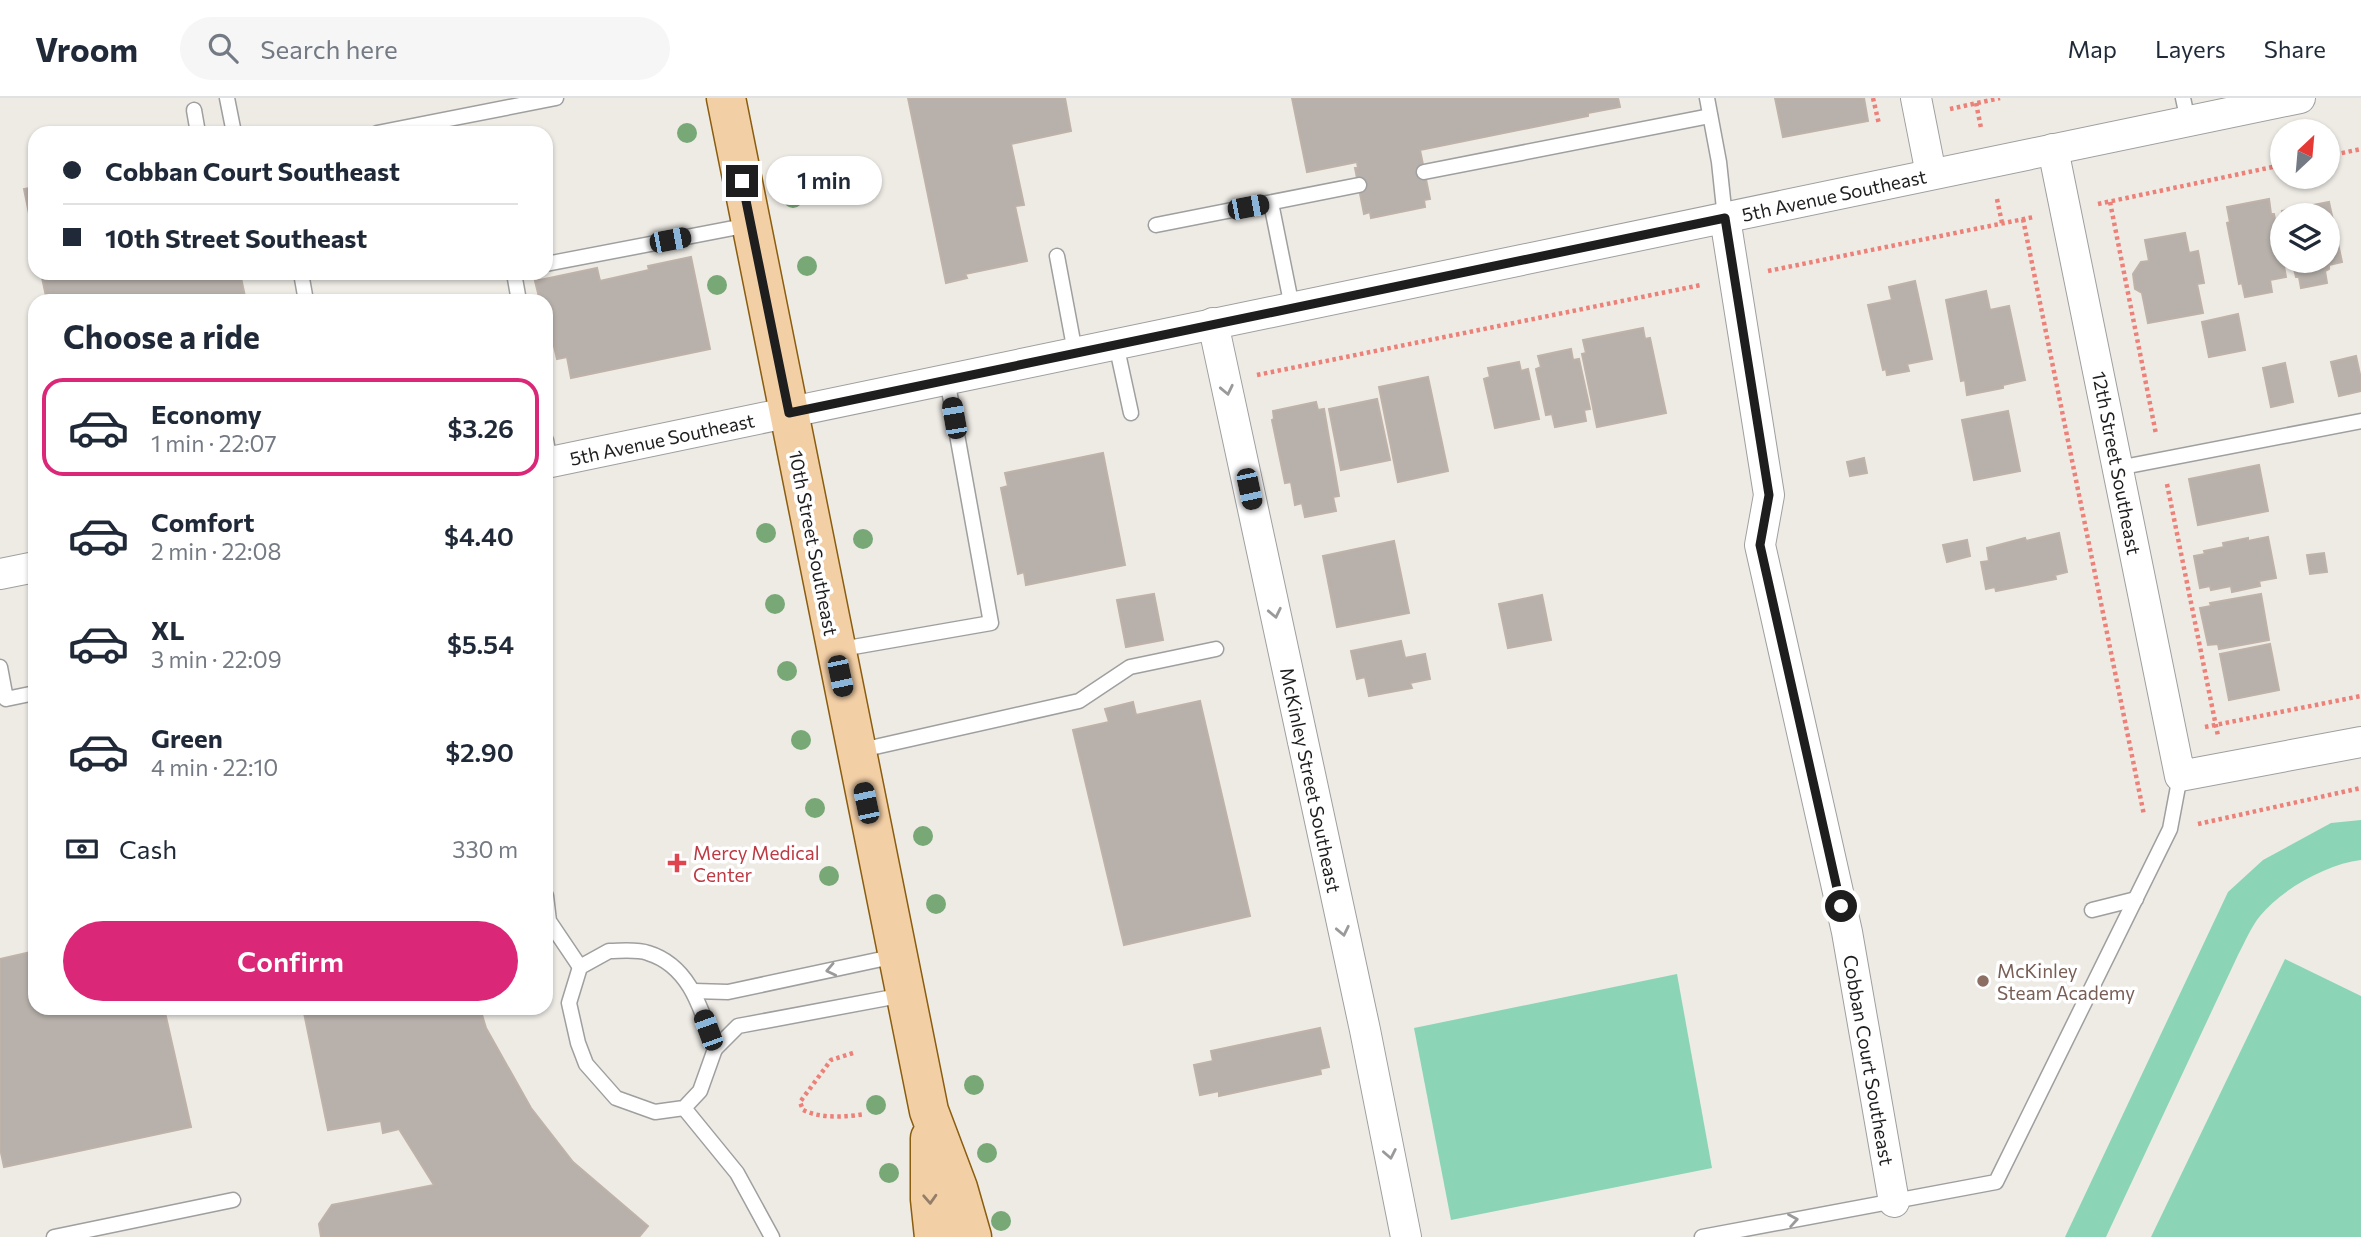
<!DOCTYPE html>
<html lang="en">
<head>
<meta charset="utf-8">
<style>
  body { margin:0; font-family:Commissioner,sans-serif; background:#f6f6f7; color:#1f2937; height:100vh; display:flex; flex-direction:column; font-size:26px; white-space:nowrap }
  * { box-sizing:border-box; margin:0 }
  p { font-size:23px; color:#747a83 }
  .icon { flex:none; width:38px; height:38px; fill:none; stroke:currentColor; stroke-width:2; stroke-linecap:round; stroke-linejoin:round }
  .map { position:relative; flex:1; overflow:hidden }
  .drawer { position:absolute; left:28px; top:196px; width:525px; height:721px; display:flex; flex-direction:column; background:#fff; border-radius:21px; box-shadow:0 2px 5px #0004 }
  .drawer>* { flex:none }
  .banner { position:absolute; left:28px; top:28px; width:525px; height:154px; border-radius:21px; box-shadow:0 2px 5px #0004; display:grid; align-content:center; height:154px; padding:0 35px; background:#fff }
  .needle { width:46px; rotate:26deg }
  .fabs { position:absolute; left:2270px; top:21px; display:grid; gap:14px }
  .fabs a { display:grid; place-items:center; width:70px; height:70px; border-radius:50%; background:#fff; box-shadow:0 2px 5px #0004; font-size:35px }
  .end { position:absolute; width:32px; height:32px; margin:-16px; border:9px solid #1e1e1e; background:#fff; box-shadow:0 0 0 4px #fff }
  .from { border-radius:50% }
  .bubble { position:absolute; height:49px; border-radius:24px; background:#fff; box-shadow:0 2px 5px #0004; font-size:23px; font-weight:600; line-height:49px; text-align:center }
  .car { position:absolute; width:21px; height:42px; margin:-21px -10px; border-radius:9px; box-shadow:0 0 5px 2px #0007; background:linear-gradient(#222 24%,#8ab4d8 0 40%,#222 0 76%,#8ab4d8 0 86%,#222 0) }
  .banner b { display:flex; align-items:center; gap:24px; height:66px; font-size:26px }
  .banner b+b { border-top:2px solid #e0e1e3 }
  .banner i { width:18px; height:18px; background:#1f2937 }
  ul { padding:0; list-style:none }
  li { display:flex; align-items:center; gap:21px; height:98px; margin:0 14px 10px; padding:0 21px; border:4px solid transparent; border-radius:21px }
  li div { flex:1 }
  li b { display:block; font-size:26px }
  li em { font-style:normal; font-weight:600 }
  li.selected { border-color:#db2777 }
  li>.icon { width:63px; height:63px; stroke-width:1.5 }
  h2 { padding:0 35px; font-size:32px; line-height:84px }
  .pay { display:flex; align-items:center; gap:18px; height:77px; padding:0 35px; font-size:26px }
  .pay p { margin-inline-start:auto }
  .primary-button { display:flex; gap:14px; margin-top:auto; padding:14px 35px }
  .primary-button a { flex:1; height:80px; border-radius:42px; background:#db2777; color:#fff; font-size:28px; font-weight:600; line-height:80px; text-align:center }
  header { display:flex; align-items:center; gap:42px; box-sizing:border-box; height:98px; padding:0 35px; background:#fff; border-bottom:2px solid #e0e1e3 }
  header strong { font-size:33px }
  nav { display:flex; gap:38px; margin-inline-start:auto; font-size:24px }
  .search { width:490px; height:63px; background:#f6f6f7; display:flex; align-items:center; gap:18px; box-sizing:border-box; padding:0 24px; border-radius:38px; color:#747a83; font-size:26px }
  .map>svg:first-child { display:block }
  .pitch { fill:#8bd5b6 }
  .building { fill:#b7b0ab; stroke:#beb2a9; stroke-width:2 }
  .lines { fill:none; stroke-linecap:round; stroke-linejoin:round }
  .service-casing { stroke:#9f9f9f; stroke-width:17 }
  .minor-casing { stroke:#9f9f9f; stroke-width:32 }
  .primary-casing { stroke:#8a5d0f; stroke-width:41 }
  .path { stroke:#ec8179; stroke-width:4.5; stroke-dasharray:3.5 3.5; stroke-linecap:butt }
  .service { stroke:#fff; stroke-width:14 }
  .minor { stroke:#fff; stroke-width:30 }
  .primary { stroke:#f3cfa6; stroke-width:38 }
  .tree { fill:#77a876 }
  .oneway { stroke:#9a9a9a }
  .oneway2 { stroke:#937f69 }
  .route { stroke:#1e1e1e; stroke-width:9 }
  .health-dot { fill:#e0444e; stroke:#fff; stroke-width:2.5 }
  .education-dot { fill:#8d6e63; stroke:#fff; stroke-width:2.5 }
  .labels { text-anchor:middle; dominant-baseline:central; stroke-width:7; stroke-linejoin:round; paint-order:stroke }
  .street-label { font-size:19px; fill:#1e1e1e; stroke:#fff }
  .health-label { font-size:19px; fill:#be3a42; stroke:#fff; text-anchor:start }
  .education-label { font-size:19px; fill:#785e54; stroke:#fff; text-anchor:start }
</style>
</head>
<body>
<header>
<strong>Vroom</strong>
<div class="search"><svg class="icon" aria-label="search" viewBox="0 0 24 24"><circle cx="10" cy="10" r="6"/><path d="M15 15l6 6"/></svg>Search here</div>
<nav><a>Map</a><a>Layers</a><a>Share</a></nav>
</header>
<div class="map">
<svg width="2361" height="1139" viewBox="0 0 2361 1139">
  <rect width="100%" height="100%" fill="#eeebe5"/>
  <!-- pitch -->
  <g class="pitch">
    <path d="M2361,722V762C2327,766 2282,791 2260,818C2251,829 2245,844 2238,857L2106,1139H2065L2228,794L2263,762L2331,725Z"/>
    <polygon points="2285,861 2361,898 2361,1139 2151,1139"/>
    <polygon points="1677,876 1712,1070 1451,1122 1414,930"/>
  </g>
  <!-- building -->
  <g class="building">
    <polygon points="908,0 1065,0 1071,33 1011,46 1024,107 1015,108 1027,163 965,176 967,180 946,185"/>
    <polygon points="1292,0 1618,0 1620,9 1588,15 1588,18 1420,52 1430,101 1424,102 1425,109 1371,120 1370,114 1364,116 1355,70 1358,70 1357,64 1307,74"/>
    <polygon points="1775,0 1864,0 1868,23 1783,39"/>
    <polygon points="35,89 35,145 24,91"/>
    <polygon points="2269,101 2271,116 2274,116 2286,179 2270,182 2272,194 2245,199 2242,185 2239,186 2227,125 2230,124 2227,109"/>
    <polygon points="2329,104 2342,164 2329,167 2329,171 2325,173 2327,185 2301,190 2299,179 2296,179 2292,163 2328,163 2328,117 2283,117 2282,113"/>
    <polygon points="2185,135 2189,155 2198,153 2204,185 2197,186 2203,215 2148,225 2142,195 2135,191 2133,176 2141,164 2149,163 2145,142"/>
    <polygon points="691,159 710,251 571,280 567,259 557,261 549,227 546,227 546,203 540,203 535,183 597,170 600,183 649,172 648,168"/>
    <polygon points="41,175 240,175 246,203 47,203"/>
    <polygon points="1915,183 1932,261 1907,266 1909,273 1887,277 1886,271 1883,272 1868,207 1892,202 1889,189"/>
    <polygon points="1986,193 1990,212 2009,208 2025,282 2003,287 2003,290 1967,297 1965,282 1961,283 1946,202"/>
    <polygon points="2238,216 2245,252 2209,259 2202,224"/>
    <polygon points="1643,230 1645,241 1650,240 1666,315 1597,329 1582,256 1586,255 1583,242"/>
    <polygon points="1571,251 1573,262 1579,261 1590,311 1584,312 1586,323 1555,329 1552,316 1546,317 1536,271 1541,269 1538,258"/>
    <polygon points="2356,258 2361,281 2361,293 2339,298 2331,264"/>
    <polygon points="1519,264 1521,273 1528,271 1539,321 1495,330 1484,281 1490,279 1488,270"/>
    <polygon points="2285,265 2293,304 2271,309 2263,270"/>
    <polygon points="1428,279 1448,373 1398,384 1379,289"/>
    <polygon points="1377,301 1390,362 1341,372 1329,311"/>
    <polygon points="1316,304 1318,312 1324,311 1339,398 1333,399 1336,413 1305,419 1302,405 1295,407 1291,384 1285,385 1272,322 1274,321 1273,313"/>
    <polygon points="2008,313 2020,373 1974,382 1962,322"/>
    <polygon points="1103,355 1125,467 1026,487 1024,474 1018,476 1001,390 1008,388 1005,375"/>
    <polygon points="1864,360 1867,375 1850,378 1847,364"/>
    <polygon points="2259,367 2268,413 2198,427 2189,381"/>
    <polygon points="2059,435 2067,474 2055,477 2056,481 1996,493 1995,489 1986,491 1981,464 1989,463 1987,450 2025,440 2026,443"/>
    <polygon points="2268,439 2276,480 2259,483 2260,488 2232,494 2231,488 2211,492 2210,488 2200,490 2194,458 2205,456 2204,453 2224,449 2223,445 2248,440 2248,443"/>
    <polygon points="1967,442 1970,458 1947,464 1943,447"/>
    <polygon points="1394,443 1409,515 1337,529 1323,458"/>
    <polygon points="2324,455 2327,474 2310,476 2307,457"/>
    <polygon points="1154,496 1163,542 1126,549 1117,502"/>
    <polygon points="2261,496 2269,542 2219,551 2218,546 2208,547 2200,510 2211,508 2210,505"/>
    <polygon points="1542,497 1551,542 1508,550 1499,506"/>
    <polygon points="1401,543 1405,560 1425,556 1430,581 1410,585 1412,590 1369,598 1365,579 1357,581 1351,553"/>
    <polygon points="2270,546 2279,592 2229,602 2220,556"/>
    <polygon points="1200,603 1250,818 1124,847 1073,632 1109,624 1105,611 1133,604 1136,617"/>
    <polygon points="35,853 35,910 164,910 191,1029 4,1069 0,1050 0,861"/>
    <polygon points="303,910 480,910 486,930 531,1010 573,1064 648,1128 639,1139 321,1139 319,1126 332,1107 434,1087 399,1031 383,1035 381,1023 328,1032"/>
    <polygon points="1320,930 1329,969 1320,971 1321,976 1219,998 1219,993 1200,997 1194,967 1213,963 1211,953"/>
  </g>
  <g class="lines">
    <defs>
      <g id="service">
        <polyline points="227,0 234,35"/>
        <polyline points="1707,0 1719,64 1725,120"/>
        <polyline points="2183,0 2188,23"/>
        <polyline points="194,12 198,35"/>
        <polyline points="377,35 556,0"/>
        <polyline points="1424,74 1710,18"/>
        <polyline points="1271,105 1292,209"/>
        <polyline points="1156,127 1359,87"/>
        <polyline points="1057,158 1075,254"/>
        <polyline points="546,166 749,127"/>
        <polyline points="301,175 306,203"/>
        <polyline points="514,175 519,203"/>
        <polyline points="1116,246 1131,315"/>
        <polyline points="546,342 550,364"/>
        <polyline points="2118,370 2361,323"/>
        <polyline points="836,552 991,525 947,281"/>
        <polyline points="0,569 6,601 35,595"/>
        <polyline points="857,653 1079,603 1130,569 1216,551"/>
        <polyline points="546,798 549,823 580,869"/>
        <polyline points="2092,812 2136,801"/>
        <path d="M609,853C621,853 637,851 648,855C691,868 702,914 715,951L700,993L684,1010L655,1014L616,1000L586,966L578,945L569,905L580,869Z"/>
        <polyline points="694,893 728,894 896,858"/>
        <polyline points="715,951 738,928 904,897"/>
        <polyline points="684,1010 737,1075 772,1139"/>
        <polyline points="54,1139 233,1102"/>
        <polyline points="1702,1139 1996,1084 2170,731 2180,678"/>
      </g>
      <g id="minor">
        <polyline points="1916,0 1931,76"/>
        <polyline points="2053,51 2180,678 2361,644"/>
        <polyline points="1725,120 1769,397 1760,447 1847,834 1894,1104"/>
        <polyline points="1213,225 1365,932 1406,1139"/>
        <polyline points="546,365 2300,0"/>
        <polyline points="0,476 35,469"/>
      </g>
      <g id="primary">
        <polyline points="726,0 929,1013 958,1090 972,1139"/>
        <polyline points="930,1040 930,1101 934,1139"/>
      </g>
    </defs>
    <!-- service casing -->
    <use href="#service" class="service-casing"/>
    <!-- minor casing -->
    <use href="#minor" class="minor-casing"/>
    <!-- primary casing -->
    <use href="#primary" class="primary-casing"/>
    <!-- path -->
    <g class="path">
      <polyline points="1873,0 1879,26"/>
      <polyline points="1976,5 1981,30"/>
      <polyline points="1950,11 2000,0"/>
      <polyline points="2328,58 2361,51"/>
      <polyline points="1997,101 2002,125"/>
      <polyline points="2110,104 2156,336"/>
      <polyline points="2098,106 2282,67"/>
      <polyline points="2023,121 2144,717"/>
      <polyline points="1768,173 2034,119"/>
      <polyline points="1257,277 1701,187"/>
      <polyline points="2167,386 2218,638"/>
      <polyline points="2205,629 2361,598"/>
      <polyline points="2198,726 2361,690"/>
      <path d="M853,955L831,962L800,1004L803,1012C821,1021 846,1019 865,1016"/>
    </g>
    <!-- service -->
    <use href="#service" class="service"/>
    <!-- minor -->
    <use href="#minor" class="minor"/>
    <!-- primary -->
    <use href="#primary" class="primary"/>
  </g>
  <!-- trees -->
  <g class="tree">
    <circle cx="687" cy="35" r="10"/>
    <circle cx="793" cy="100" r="10"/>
    <circle cx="807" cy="168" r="10"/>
    <circle cx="717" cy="187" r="10"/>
    <circle cx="766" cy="435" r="10"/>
    <circle cx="863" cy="441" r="10"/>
    <circle cx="775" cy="506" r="10"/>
    <circle cx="787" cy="573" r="10"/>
    <circle cx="801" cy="642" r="10"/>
    <circle cx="815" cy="710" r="10"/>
    <circle cx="923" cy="738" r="10"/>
    <circle cx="829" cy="778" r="10"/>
    <circle cx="936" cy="806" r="10"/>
    <circle cx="974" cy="987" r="10"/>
    <circle cx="876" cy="1007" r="10"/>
    <circle cx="987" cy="1055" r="10"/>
    <circle cx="889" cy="1075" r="10"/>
    <circle cx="1001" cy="1123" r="10"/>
  </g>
  <!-- one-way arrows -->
  <defs><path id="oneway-chevron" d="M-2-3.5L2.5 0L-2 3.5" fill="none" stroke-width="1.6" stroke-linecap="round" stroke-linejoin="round" transform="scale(1.75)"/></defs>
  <g class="oneway">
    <use href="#oneway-chevron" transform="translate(1227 292) rotate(78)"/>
    <use href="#oneway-chevron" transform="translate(1275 515) rotate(78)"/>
    <use href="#oneway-chevron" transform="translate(1343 833) rotate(78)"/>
    <use href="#oneway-chevron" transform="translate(831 872) rotate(168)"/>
    <use href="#oneway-chevron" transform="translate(1390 1056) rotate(79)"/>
    <use href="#oneway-chevron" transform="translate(1793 1122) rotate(-10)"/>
  </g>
  <use class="oneway2" href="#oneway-chevron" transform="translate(930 1101) rotate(87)"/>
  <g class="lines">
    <!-- route -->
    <polyline class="route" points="742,83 789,315 1725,120 1769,397 1760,447 1841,808"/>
  </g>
  <!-- markers -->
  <path class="health-dot" d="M673.5 754.5h7v7h7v7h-7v7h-7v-7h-7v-7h7z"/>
  <circle class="education-dot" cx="1983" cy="883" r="7"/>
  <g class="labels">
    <!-- street labels -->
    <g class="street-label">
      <text transform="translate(1834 97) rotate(-12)">5th Avenue Southeast</text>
      <text transform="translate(662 341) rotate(-12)">5th Avenue Southeast</text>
      <text transform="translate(2117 365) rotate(79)">12th Street Southeast</text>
      <text transform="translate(814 445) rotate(79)">10th Street Southeast</text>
      <text transform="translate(1311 682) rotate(78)">McKinley Street Southeast</text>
      <text transform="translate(1869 962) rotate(80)">Cobban Court Southeast</text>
    </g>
    <!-- health labels -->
    <g class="health-label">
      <text x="693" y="754">Mercy Medical<tspan x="693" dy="22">Center</tspan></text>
    </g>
    <!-- education labels -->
    <g class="education-label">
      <text x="1997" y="872">McKinley<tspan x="1997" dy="22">Steam Academy</tspan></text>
    </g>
  </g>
</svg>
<div class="fabs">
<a><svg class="needle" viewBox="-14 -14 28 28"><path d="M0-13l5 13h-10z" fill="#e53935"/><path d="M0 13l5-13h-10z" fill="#747a83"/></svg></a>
<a><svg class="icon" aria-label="layers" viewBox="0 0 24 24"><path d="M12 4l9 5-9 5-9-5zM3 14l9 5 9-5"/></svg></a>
</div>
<i class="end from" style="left:1841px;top:808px"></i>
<i class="end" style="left:742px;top:83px"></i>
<div class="bubble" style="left:766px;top:58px;width:116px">1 min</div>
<i class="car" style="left:1248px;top:109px;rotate:79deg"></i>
<i class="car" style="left:670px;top:142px;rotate:79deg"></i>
<i class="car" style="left:954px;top:320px;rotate:350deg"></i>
<i class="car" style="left:1249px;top:391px;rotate:168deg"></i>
<i class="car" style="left:840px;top:578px;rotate:168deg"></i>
<i class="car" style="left:866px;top:705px;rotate:348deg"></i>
<i class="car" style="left:708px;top:932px;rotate:340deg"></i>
<div class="banner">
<b><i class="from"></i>Cobban Court Southeast</b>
<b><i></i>10th Street Southeast</b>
</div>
<section class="drawer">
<h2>Choose a ride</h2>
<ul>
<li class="selected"><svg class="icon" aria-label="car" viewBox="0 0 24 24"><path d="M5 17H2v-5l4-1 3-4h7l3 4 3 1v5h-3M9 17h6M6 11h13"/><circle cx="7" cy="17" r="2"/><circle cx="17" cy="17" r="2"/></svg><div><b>Economy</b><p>1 min · 22:07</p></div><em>$3.26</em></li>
<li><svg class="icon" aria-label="car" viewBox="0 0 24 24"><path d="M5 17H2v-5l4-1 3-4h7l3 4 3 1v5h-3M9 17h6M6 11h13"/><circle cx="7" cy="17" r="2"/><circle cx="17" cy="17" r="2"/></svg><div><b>Comfort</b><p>2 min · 22:08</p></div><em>$4.40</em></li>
<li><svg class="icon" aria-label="car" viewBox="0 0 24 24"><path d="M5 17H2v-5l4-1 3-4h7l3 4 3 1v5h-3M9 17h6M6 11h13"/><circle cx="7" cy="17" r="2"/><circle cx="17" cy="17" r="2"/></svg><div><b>XL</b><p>3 min · 22:09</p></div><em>$5.54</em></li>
<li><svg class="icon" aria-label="car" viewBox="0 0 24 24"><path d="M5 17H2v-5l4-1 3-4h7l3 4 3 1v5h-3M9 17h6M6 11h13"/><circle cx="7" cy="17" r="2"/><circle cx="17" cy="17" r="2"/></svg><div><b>Green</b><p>4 min · 22:10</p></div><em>$2.90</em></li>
</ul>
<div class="pay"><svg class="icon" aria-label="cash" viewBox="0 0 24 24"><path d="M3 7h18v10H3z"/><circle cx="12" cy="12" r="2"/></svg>Cash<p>330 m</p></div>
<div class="primary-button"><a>Confirm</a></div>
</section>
</div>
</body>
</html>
